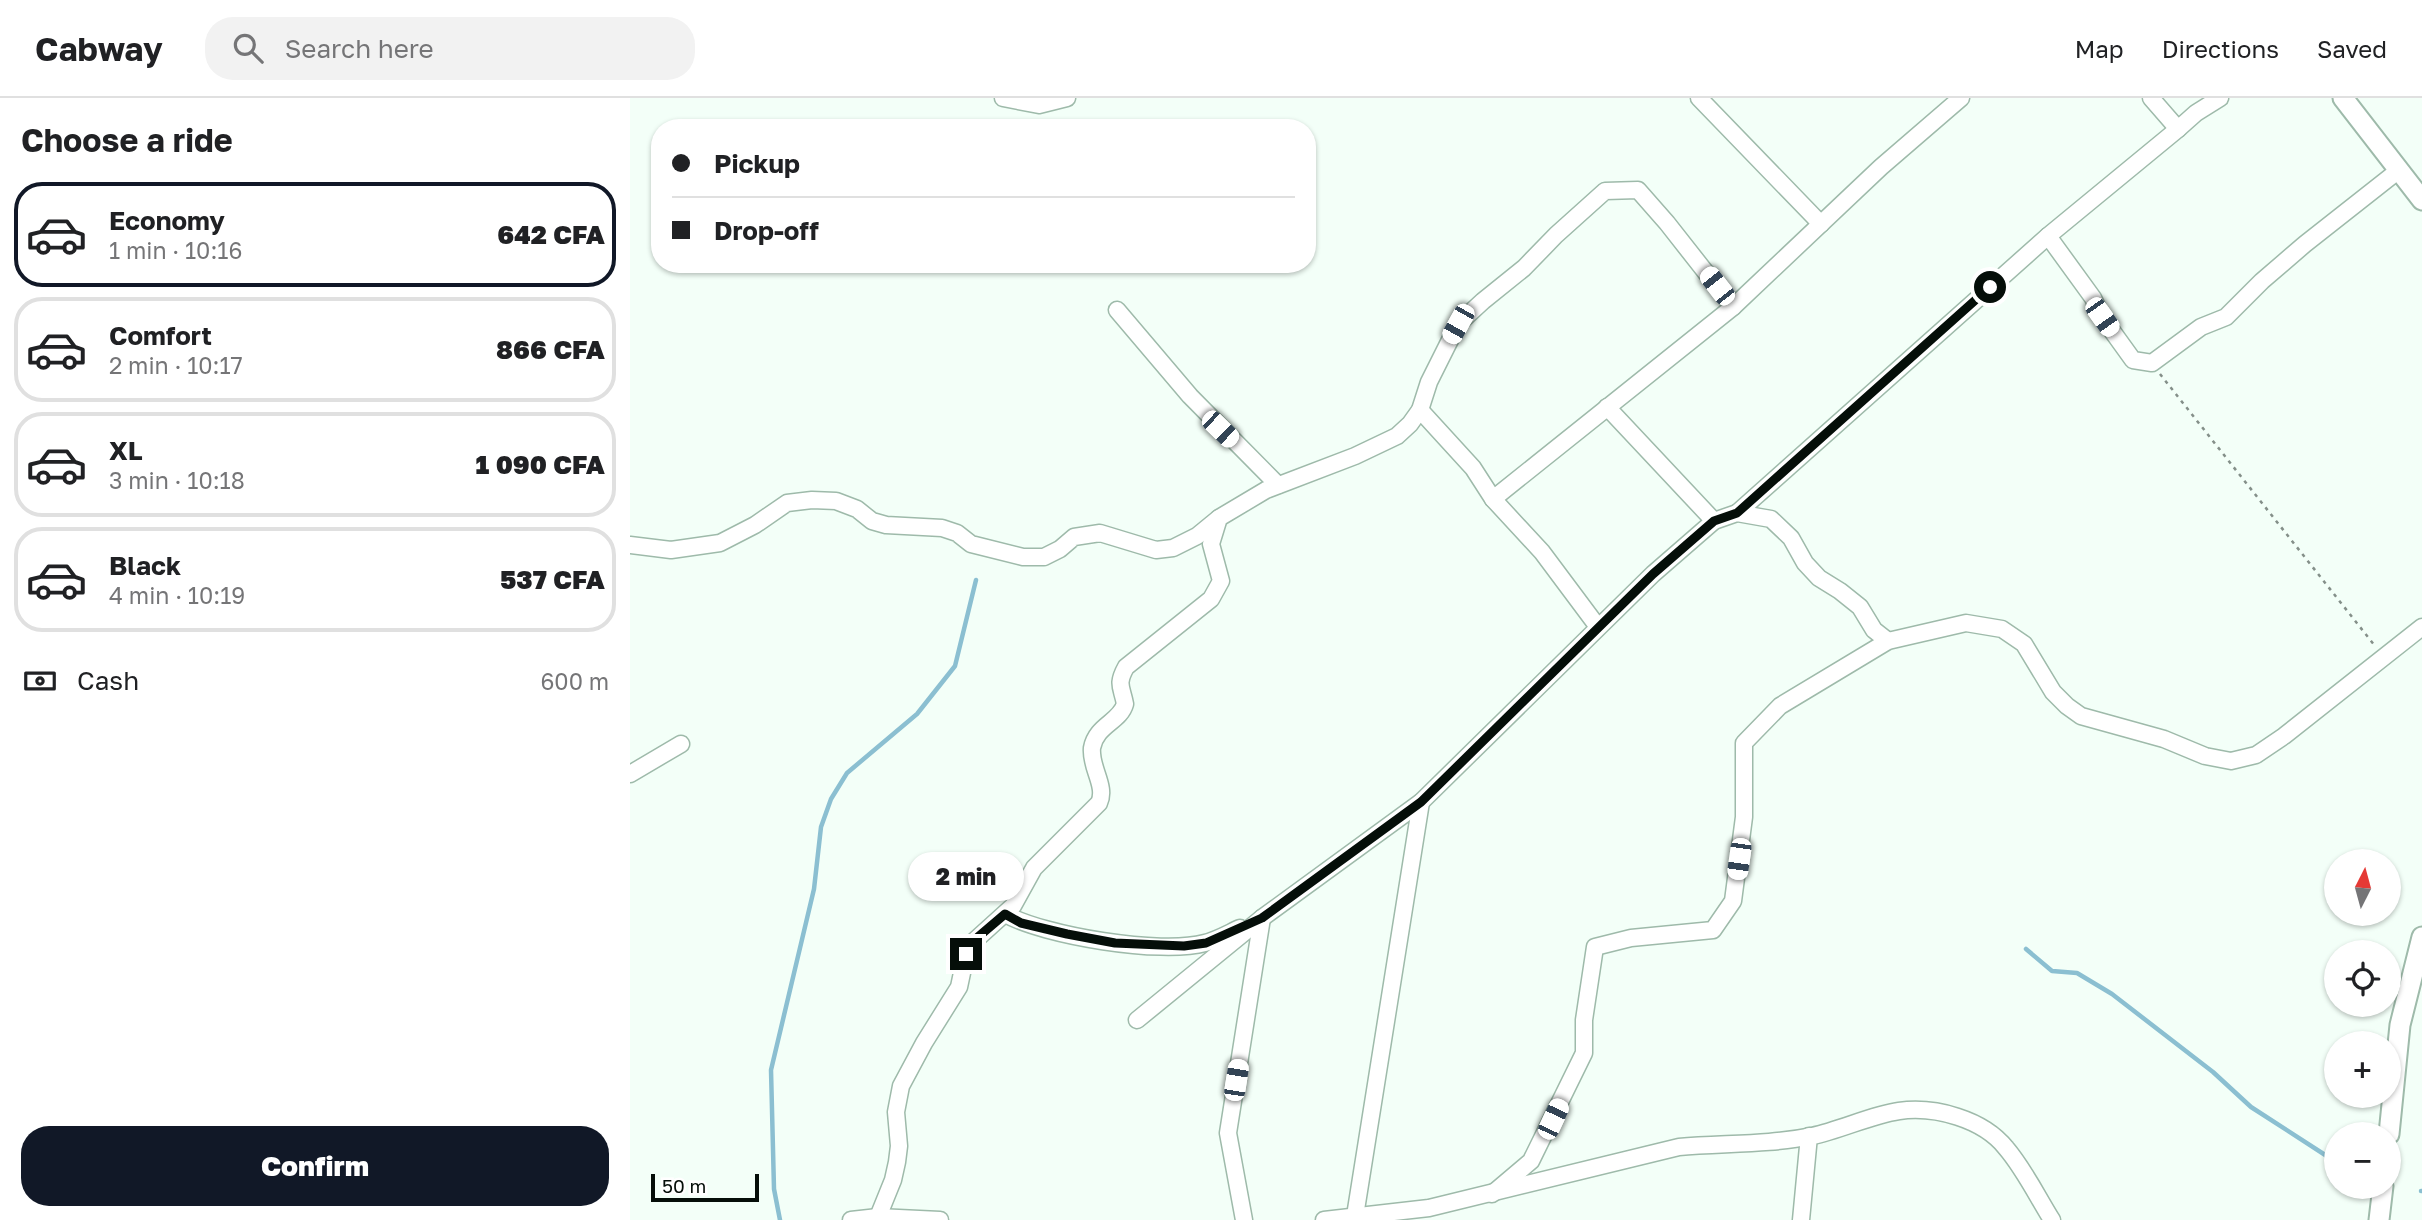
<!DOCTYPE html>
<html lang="en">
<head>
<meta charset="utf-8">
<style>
  body { margin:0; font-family:"Golos Text",sans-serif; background:#f2f2f2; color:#202124; height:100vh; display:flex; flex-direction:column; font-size:26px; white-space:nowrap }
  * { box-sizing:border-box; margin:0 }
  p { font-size:23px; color:#757577 }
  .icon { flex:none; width:38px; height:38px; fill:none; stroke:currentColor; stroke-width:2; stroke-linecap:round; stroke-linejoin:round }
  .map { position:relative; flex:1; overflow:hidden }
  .drawer { display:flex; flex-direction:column; background:#fff; width:630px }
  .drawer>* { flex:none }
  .banner { position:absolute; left:21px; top:21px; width:665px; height:154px; border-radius:28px; box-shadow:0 2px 5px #0004; display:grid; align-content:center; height:154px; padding:0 21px; background:#fff }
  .needle { width:46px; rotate:6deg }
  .controls { position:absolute; left:1694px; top:751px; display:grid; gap:14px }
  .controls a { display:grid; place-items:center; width:77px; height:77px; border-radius:50%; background:#fff; box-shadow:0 2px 5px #0004; font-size:35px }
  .scale { position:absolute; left:21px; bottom:18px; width:108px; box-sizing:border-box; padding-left:7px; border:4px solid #050e09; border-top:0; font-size:19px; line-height:24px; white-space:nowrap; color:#050e09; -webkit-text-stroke:5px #fff; paint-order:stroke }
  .end { position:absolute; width:32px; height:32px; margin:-16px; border:9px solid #050e09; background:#fff; box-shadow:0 0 0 4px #fff }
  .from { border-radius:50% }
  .bubble { position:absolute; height:49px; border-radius:24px; background:#fff; box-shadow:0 2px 5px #0004; font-size:23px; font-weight:800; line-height:49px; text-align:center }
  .car { position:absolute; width:21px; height:42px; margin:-21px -10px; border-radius:9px; box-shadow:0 0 5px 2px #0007; background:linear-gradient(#fff 24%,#345 0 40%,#fff 0 76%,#345 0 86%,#fff 0) }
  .banner b { display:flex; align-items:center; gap:24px; height:66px; font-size:26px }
  .banner b+b { border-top:2px solid #e0e0e0 }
  .banner i { width:18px; height:18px; background:#202124 }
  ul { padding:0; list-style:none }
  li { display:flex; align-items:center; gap:21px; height:105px; margin:0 14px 10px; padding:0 7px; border:4px solid #e0e0e0; border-radius:28px }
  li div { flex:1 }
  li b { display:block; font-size:26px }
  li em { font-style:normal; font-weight:800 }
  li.current { border-color:#111827 }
  li>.icon { width:63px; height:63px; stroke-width:1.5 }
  h2 { padding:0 21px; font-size:32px; line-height:84px }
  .pay { display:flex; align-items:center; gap:18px; height:77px; padding:0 21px; font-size:26px }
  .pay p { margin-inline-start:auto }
  .cta { display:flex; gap:14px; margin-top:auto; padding:14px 21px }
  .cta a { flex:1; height:80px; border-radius:28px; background:#111827; color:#fff; font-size:28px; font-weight:800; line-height:80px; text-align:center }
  header { display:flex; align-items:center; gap:42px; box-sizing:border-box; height:98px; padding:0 35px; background:#fff; border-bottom:2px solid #e0e0e0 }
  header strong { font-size:33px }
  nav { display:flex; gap:38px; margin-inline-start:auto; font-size:24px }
  .search { width:490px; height:63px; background:#f2f2f2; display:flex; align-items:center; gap:18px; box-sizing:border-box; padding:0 24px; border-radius:28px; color:#757577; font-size:26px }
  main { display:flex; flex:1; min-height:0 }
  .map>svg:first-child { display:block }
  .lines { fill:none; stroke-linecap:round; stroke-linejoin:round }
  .stream { stroke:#8bbfd1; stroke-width:4.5 }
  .minor-casing { stroke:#9ebaaa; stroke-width:19 }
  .tertiary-casing { stroke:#9ebaaa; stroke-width:23 }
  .path { stroke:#848f89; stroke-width:2.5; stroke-dasharray:3.5 5; stroke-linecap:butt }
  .minor { stroke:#fff; stroke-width:16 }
  .tertiary { stroke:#fff; stroke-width:19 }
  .route { stroke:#050e09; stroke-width:9 }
</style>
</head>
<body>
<header>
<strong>Cabway</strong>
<div class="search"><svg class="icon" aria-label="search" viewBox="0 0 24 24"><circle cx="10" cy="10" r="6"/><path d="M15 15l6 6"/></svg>Search here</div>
<nav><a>Map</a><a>Directions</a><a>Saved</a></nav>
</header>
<main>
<section class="drawer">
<h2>Choose a ride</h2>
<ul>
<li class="current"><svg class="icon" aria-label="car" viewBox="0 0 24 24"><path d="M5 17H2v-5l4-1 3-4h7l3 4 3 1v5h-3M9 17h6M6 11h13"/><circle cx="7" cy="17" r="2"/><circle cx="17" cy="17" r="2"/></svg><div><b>Economy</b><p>1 min · 10:16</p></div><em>642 CFA</em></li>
<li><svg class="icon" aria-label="car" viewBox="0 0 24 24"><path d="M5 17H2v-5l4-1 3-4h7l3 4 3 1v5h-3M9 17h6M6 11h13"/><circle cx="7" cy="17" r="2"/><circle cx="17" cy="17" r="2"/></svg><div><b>Comfort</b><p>2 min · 10:17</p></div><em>866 CFA</em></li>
<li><svg class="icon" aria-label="car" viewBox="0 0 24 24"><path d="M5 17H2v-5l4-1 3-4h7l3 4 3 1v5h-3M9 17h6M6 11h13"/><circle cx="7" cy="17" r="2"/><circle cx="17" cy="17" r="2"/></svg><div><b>XL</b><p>3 min · 10:18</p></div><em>1 090 CFA</em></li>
<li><svg class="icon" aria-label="car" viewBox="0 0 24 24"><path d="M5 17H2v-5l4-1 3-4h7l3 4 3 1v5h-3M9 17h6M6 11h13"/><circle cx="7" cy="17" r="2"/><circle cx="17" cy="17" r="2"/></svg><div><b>Black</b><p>4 min · 10:19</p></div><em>537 CFA</em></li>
</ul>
<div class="pay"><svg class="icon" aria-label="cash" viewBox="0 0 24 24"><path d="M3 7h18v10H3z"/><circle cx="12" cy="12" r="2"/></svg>Cash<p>600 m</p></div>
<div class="cta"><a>Confirm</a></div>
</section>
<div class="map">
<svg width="1792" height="1122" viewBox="0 0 1792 1122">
  <rect width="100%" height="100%" fill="#f3fff8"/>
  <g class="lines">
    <!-- stream -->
    <g class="stream">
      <polyline points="1396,851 1422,873 1447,875 1482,896 1583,974 1621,1009 1706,1064"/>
      <polyline points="1791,1093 1792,1093"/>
      <polyline points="150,1122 144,1091 141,972 184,791 191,729 201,701 217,675 287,616 325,568 346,482"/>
    </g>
    <defs>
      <g id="minor">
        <polyline points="373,0 409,7 437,0"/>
        <polyline points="1069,0 1191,126"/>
        <polyline points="1521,0 1548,31 1566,15 1590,0"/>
        <polyline points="1418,138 1463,200 1472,219 1503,262 1522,265 1571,229 1596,219 1632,183 1675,146 1769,72"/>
        <polyline points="487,212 560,298 648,387"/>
        <polyline points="977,309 1084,423"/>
        <polyline points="790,312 843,370 863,401 912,454 968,529"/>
        <polyline points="863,401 1103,209 1251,69 1331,0"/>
        <polyline points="1107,415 1418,138 1548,31"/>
        <polyline points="0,447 41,452 90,445 125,427 157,405 182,402 206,403 227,411 242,423 256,427 312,430 327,435 341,446 393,459 414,459 430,451 444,439 470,435 526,452 543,450 567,438 589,420"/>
        <polyline points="0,676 51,646"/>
        <path d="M375,816C415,838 531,857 575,845C587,842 599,835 610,830"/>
        <polyline points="507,922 632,820 791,704 1023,476 1084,423 1107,415 1141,421 1161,440 1175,465 1189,480 1210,493 1230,509 1244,532 1258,543"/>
        <polyline points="862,1096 901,1063 954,955 954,922 965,849 1001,840 1083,832 1103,803 1114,719 1114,645 1150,608 1258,543 1336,525 1372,531 1394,546 1423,594 1437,608 1451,618 1534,641 1575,658 1601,663 1626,657 1654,638 1792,529"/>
        <polyline points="725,1118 791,704"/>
        <path d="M248,1119L263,1082L267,1064L269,1048L266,1014L271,988L294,945L329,889L336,856L341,846L383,808L404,770L469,705C477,688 460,670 462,650C466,627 490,624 495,606C492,589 486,587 496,569L581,501L591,483L581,446L589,420L636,392L725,358L767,338L780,326L790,312L799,284L828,226L853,203L894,170L926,137L975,93L1008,92L1037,125L1103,209"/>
        <polyline points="221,1122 248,1119 310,1122"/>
        <polyline points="614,1122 598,1035 632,820"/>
        <path d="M694,1122L799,1110L1049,1049C1094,1045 1138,1047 1182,1038C1211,1032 1241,1017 1269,1013C1305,1008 1353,1021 1376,1050C1394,1071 1407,1098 1422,1122"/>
        <polyline points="1171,1122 1179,1038"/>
      </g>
      <g id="tertiary">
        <polyline points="1713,0 1792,102"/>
        <polyline points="1759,1036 1770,927 1792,839"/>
        <polyline points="1749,1122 1753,1088"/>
      </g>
    </defs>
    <!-- minor casing -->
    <use href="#minor" class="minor-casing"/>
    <!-- tertiary casing -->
    <use href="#tertiary" class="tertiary-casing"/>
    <!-- path -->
    <polyline class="path" points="1530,276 1745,548"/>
    <!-- minor -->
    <use href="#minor" class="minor"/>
    <!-- tertiary -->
    <use href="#tertiary" class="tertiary"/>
  </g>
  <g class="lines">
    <!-- route -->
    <polyline class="route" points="336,856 348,839 375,816 391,825 437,836 485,845 554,848 576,845 632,820 791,704 1023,476 1084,423 1107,415 1360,189"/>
  </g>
</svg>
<div class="controls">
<a><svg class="needle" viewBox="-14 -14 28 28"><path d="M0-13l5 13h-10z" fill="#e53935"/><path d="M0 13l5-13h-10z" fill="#757577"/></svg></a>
<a><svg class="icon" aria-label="locate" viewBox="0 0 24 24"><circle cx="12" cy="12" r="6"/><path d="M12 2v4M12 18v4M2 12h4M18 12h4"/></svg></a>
<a>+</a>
<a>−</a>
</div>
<div class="scale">50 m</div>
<i class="end from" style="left:1360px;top:189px"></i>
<i class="end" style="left:336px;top:856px"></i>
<div class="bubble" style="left:278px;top:754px;width:116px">2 min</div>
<i class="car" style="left:1087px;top:188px;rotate:322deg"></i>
<i class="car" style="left:1472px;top:219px;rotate:145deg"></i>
<i class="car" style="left:828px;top:226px;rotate:209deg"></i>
<i class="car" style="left:590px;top:331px;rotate:134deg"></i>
<i class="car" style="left:1109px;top:761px;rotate:188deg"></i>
<i class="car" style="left:606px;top:982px;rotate:9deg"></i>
<i class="car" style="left:923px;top:1021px;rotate:25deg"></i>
<div class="banner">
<b><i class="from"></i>Pickup</b>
<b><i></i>Drop-off</b>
</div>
</div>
</main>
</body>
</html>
